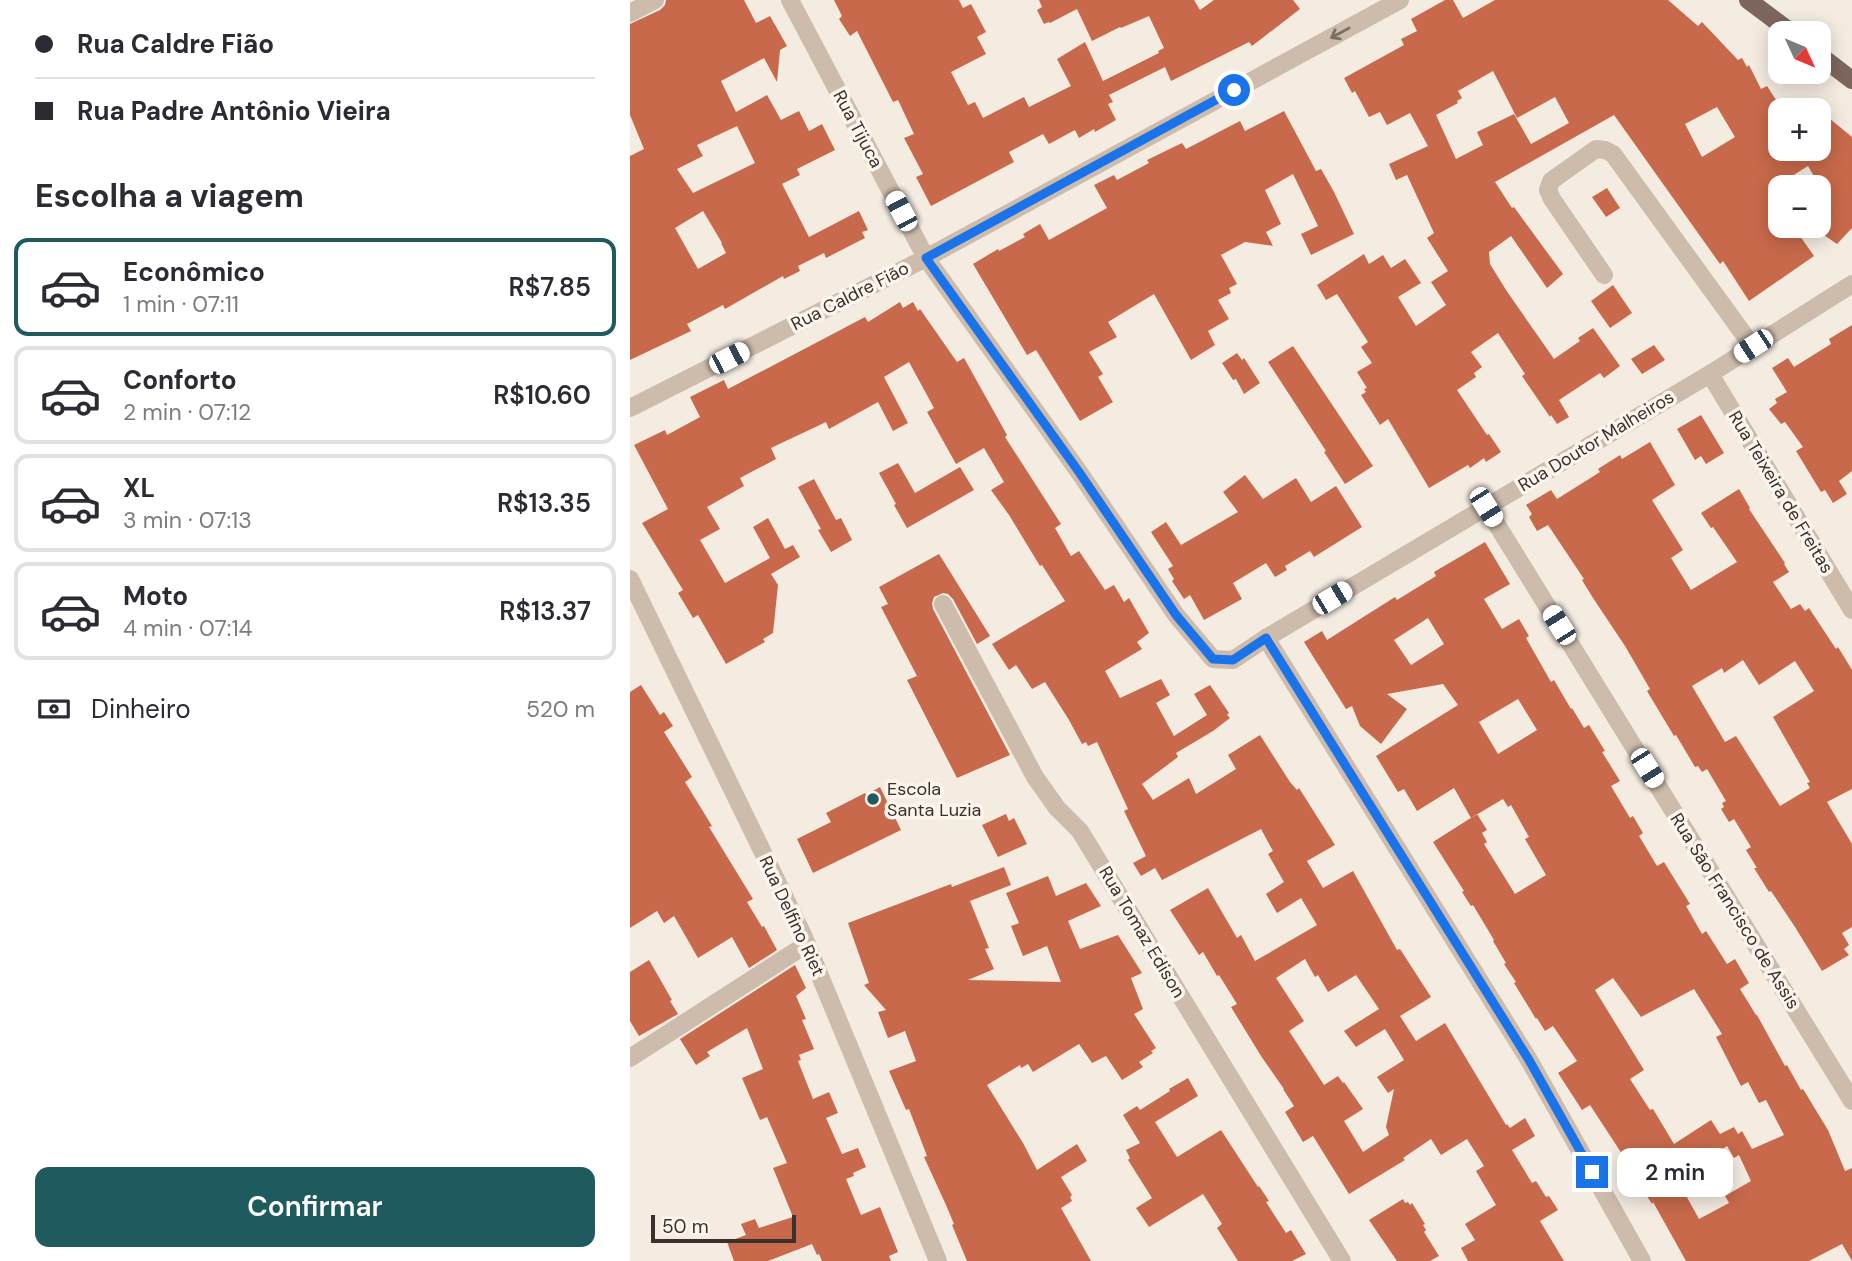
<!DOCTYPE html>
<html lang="pt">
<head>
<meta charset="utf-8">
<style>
  body { margin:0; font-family:"DM Sans",sans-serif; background:#f2f2f3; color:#2b2b33; height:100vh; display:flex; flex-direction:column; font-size:26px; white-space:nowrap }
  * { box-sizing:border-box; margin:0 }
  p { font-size:23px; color:#7c7c81 }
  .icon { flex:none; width:38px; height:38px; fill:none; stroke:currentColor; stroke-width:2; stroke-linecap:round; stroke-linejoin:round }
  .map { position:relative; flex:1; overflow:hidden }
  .sheet { display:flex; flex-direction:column; background:#fff; width:630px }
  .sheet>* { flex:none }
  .banner { display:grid; align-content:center; height:154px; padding:0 35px; background:#fff }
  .needle { width:46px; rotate:134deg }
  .controls { position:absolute; left:1138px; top:21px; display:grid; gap:14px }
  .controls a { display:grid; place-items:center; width:63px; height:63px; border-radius:14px; background:#fff; box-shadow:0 4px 18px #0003; font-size:35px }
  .scale { position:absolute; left:21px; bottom:18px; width:145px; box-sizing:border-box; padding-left:7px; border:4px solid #3b302b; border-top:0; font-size:19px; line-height:24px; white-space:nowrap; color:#3b302b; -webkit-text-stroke:5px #fbf5ee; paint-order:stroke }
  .end { position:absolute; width:32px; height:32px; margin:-16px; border:9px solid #1a73e8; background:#fff; box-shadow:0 0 0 4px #fff }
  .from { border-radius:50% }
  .bubble { position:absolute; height:49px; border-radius:14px; background:#fff; box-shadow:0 4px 18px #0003; font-size:23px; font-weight:600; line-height:49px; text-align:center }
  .car { position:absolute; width:21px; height:42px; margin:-21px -10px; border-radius:9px; box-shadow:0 0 5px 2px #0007; background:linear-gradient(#fff 24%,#345 0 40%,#fff 0 76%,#345 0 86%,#fff 0) }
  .banner b { display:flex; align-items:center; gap:24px; height:66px; font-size:26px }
  .banner b+b { border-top:2px solid #e1e1e2 }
  .banner i { width:18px; height:18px; background:#2b2b33 }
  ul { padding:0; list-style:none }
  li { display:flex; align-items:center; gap:21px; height:98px; margin:0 14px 10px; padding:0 21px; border:4px solid #e1e1e2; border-radius:14px }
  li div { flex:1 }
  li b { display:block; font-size:26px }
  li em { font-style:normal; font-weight:600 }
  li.on { border-color:#1f5a5e }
  li>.icon { width:63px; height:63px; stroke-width:1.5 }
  h2 { padding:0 35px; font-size:32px; line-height:84px }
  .pay { display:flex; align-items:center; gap:18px; height:77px; padding:0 35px; font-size:26px }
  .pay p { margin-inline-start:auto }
  .cta { display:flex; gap:14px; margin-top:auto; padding:14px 35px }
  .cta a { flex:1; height:80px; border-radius:14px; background:#1f5a5e; color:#fff; font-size:28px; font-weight:600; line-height:80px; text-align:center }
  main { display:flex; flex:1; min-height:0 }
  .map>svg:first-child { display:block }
  .building { fill:#c8694b; fill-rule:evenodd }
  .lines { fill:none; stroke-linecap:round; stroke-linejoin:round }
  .minor { stroke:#cdbbac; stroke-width:18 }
  .major { stroke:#7d675c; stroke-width:18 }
  .oneway { stroke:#7d6f65 }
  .route { stroke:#1a73e8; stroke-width:9 }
  .poi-dot { fill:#1f5a5e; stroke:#fbf5ee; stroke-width:2.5 }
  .labels { text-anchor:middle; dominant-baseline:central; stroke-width:7; stroke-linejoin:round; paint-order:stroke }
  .street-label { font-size:18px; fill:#3b302b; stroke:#fbf5ee }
  .poi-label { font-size:18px; fill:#3b302b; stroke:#fbf5ee; text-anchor:start }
</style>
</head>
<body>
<main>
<section class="sheet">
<div class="banner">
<b><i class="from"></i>Rua Caldre Fião</b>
<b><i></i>Rua Padre Antônio Vieira</b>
</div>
<h2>Escolha a viagem</h2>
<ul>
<li class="on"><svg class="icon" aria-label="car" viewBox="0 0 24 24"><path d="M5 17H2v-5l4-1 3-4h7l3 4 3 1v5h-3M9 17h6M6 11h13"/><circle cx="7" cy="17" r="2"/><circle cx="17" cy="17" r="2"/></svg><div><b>Econômico</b><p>1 min · 07:11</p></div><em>R$7.85</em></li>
<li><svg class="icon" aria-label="car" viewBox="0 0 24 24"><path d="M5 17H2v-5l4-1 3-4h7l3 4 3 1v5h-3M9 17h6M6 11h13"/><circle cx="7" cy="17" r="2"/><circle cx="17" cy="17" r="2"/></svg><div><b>Conforto</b><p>2 min · 07:12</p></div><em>R$10.60</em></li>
<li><svg class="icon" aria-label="car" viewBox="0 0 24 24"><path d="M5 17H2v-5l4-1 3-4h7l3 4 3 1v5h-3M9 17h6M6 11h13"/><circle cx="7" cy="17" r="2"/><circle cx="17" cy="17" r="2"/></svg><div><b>XL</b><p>3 min · 07:13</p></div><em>R$13.35</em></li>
<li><svg class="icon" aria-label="car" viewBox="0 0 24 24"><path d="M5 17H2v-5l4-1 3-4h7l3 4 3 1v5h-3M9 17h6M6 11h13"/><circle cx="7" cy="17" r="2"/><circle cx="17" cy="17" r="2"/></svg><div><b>Moto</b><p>4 min · 07:14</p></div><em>R$13.37</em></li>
</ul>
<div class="pay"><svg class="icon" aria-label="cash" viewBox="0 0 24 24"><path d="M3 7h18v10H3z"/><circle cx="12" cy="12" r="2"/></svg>Dinheiro<p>520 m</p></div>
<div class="cta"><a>Confirmar</a></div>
</section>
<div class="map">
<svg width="1222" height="1261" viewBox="0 0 1222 1261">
  <rect width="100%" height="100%" fill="#f4ebe1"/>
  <!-- building -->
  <g class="building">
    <path d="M36,0H114L126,23L140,16L157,46L150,50L147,82L134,58L91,81L106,112L137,95L151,120L169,111L179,131L192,124L205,150L167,169L170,175L152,184L179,237L229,211L238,230L232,232L235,238L196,258L194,253L168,266L170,271L154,279L153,276L95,309L93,305L57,324L61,331L0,360V156L14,149L0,115V24L30,10L35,5ZM107,126L125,163L63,193L47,169L73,156L67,145ZM73,211L92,243H91L96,253L68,269L45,228Z"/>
    <polygon points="204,0 329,0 333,8 341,4 356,32 347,37 356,54 321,72 338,105 345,102 353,118 394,97 399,107 441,86 427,59 455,42 473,81 529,53 528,51 534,48 519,16 491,28 490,27 462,41 447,9 420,23 419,22 414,24 407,10 412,7 409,0 564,0 570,10 584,0 663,0 670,9 622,46 619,42 541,81 535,67 479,95 483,102 478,104 486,120 465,132 464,129 449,138 445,130 419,144 413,134 379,152 384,162 301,206 286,177 293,174 274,138 284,134 268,100 263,102 227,31 220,36 209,19 212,16"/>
    <path d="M815,0H823L833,18L865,0H1038L1068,26L1072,22L1108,60L1112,58L1117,67L1119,65L1131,89L1137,86L1150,106V149H1188V109L1222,137V228L1207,244L1188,231V183L1178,166L1138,191L1150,207V226H1163L1184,256L1119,301L1093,261L1090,264L984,115L865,182L882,208L884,207L933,274L917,288L881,236L859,252L860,264L876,290L924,359L950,341L948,338L963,328L990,366L974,378L970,373L929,400L939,417L927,424L921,415L920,417L892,376L895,374L868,333L841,352L852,367L844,373L846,377L827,390L857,435L859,434L871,452L856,462L854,458L840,468L838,465L799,488L758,419L750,425L731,395L736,392L734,389L737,388L727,372L742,363L731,347L738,342L707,294L696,300L687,285L734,254L739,264L753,255L761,268L775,259L791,283L768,297L786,326L816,305L801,282L818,271L797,238L804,233L777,175L766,180L759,164L798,146L780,113L757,125L750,112L739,117L725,91L722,93L714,78L774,45L771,39L787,31L781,19ZM863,71L887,118L925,97L939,123L901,144L884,114L847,132L853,145L826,159L806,115L828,103L827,101L832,98L828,91ZM1087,107L1105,137L1072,157L1055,124Z"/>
    <polygon points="654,111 686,171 691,169 704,192 724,234 681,255 671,234 688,226 663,174 635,190 651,224 636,232 643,246 615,242 591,255 607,284 599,288 601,293 588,300 599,319 578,331 585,345 561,360 524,294 478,322 487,337 459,352 473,374 468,377 483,402 450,421 406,350 397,355 343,264 368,249 369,251 395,237 393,234 410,224 419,240 477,208 464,185 484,175 487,180 519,163 517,160 552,143 556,149 610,121 615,131"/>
    <polygon points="977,188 990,208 976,217 962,197"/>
    <polygon points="983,285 1002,313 980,328 961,301"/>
    <path d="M270,302L273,308L283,302L288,311L290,309L327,362L334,358L377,435L375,437L431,524L425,528L441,556L449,551L475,590L484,585L494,602L499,598L519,633L507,642L512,649L475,671L490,698L531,679L540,695L526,703L544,736L577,715L564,694L580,685L599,713L597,715L600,718L583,731L546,753L548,757L512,784L523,800L559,778L566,794L606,769L598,755L630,735L660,782L667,790L669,788L705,845L677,861L693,888L723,871L767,950L770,949L801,997L770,1016L786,1041L815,1023L876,1125L877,1124L880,1128L895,1118L905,1136L882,1150L902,1183L906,1181L916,1197L919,1196L928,1210L910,1221L934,1261H838L831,1248L845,1240L835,1224L866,1205L846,1171L854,1166L837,1139L811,1155L801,1139L773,1158L775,1160L719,1194L683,1136L673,1142L655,1112L664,1106L653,1089H654L631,1056L601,1007L607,1004L589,975L587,976L573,952L569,955L540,910L578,888L607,938L611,935L625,961L687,925L671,898L647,913L636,894L654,882L638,854L643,851L631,829L532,880L525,868L511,876L503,863L516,856L494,811L498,809L467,742L458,746L456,742L452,744L439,720L415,682L402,689L386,665L379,670L362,644L435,601L412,565L410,566L379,515L361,490L374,482L354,448L326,464L297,412L304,408L279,362L254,377L278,423L263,431L248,402L199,429L196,422L141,448L146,459L110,478L114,486L77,507L90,529L70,540L95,583L140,558L123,527L138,518L155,549L163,545L170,557L141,574L148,585L143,633L133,639L135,642L96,664L68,615L63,618L48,593L53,590L12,523L38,509L4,445L35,430L37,435L70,417L60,397L94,380L98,389L235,317L238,322ZM675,959L685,977L688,975L698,992L726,975L749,1009L714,1031L726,1047L755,1029L774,1060L747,1077L758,1093L764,1089L756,1127L759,1135L733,1152L714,1121L733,1109L714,1082L713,1083L708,1076L694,1085L659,1031L674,1021L646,978Z"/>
    <polygon points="1222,325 1222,471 1209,481 1217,494 1203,503 1195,490 1191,492 1166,451 1173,447 1155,422 1151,424 1139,409 1147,403 1145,399 1157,392 1142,368 1158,358 1164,367 1201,344 1199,339"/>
    <polygon points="1024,345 1035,360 1012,374 1001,359"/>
    <polygon points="663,346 743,466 715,484 694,452 696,451 638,362"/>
    <polygon points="607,353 612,360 614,358 630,383 614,394 606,379 603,380 592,363"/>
    <polygon points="1071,415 1094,453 1076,464 1071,456 1065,460 1047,429"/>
    <path d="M1020,442L1045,485L1022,500L1053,550L1041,558L1061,590L1107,562L1083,527L1081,528L1071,513L1109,489L1120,508L1119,509L1155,563L1154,564L1159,572L1143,582L1161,609L1170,604L1175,611L1179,608L1206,649L1208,647L1222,670V789L1197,802L1222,844V927L1212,933L1219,945L1214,949L1219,955L1192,971L1165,927L1141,891L1139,892L1124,868H1127L1116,850L1121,847L1104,819L1099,822L1091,809L1094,807L1092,803L1096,801L1077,769L1072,772L1068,766L1065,767L1046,735L1044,736L1017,691L1020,689L995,646L963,598L952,580L954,579L918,525L907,531L899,517L902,514L896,505L921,490L927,499L970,472L968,469L990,455L992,459ZM1113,660L1129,685L1165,661L1184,691L1143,717L1180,782L1177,783L1180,788L1150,806L1106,736L1095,742L1062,686L1092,668L1094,673Z"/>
    <polygon points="268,463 285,493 330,467 344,490 277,528 264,505 266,504 249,473"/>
    <polygon points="615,475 633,499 666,478 681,502 706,486 732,527 684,557 680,551 655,566 657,570 645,577 636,563 603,583 612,599 574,620 560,595 554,599 542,581 544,579 538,569 543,566 521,532 536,522 551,545 608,512 593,492"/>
    <polygon points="184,479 206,520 211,518 222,540 201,552 188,530 191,529 168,487"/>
    <path d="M855,542L880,584L854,599L872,629L889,619L899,636L896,638L921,682L924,680L941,709L942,708L954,728L959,725L975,751L972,752L990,781L981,786L1000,818L1003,816L1013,833L1009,836L1027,866L1034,862L1060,904L1056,906L1072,934L1076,931L1097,964L1105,959L1119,983L1110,989L1126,1015H1127L1155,1066L1157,1065L1171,1090L1173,1089L1198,1130L1215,1171L1222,1168V1261L1212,1244L1179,1261H1056L1023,1202L1022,1204L1011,1187L1013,1186L960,1105L952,1110L928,1073L947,1061L923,1026L915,1031L907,1018L906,1019L884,983L886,982L874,964L876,963L863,941L864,940L843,905L841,906L832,892L834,891L803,842L847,814L857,830L852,833L857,842L854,844L885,894L916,875L895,839L899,837L881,805L878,807L873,799L841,818L824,788L787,811L774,789L768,792L746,756L828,705L813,684L757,694L777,709L751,744L730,726L722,706L716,709L674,642L692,631L697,640L765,597L767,600L806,576L804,572ZM798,618L814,644L781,665L764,640ZM888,699L907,730L868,754L849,722ZM983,978L1011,1017L1064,989L1092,1034L1086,1037L1111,1086L1118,1082L1129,1103L1136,1100L1154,1135L1122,1149L1112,1131L1108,1134L1104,1127L1090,1134L1081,1120L1044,1144L1023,1109L1020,1110L1000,1079L1014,1070L965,990ZM1097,1146L1104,1158L1109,1155L1121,1181L1095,1196L1099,1203L1069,1219L1048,1181Z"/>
    <polygon points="309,554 360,636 347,644 323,599 318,594 313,593 304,597 302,603 303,609 380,755 327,778 277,680 287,676 251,607 258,604 249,587"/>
    <polygon points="11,685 30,715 34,712 43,726 34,732 62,777 55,782 82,826 79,827 123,899 117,902 132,927 134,926 147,950 119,968 102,937 68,958 44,916 34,923 27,911 0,928 0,692"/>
    <polygon points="250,787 271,830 183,873 167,839 201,822 196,813 235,793 236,795"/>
    <polygon points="376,814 379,821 384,818 397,844 368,857 352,825"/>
    <polygon points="374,867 381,885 340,901 359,948 355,949 364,969 338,980 431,982 417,946 393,956 381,926 389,923 376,893 418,876 426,896 456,883 471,906 438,921 450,949 488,935 512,973 501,978 513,1009 504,1014 526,1048 521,1051 523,1053 509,1062 513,1067 492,1080 476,1056 462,1063 449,1044 403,1072 398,1064 391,1068 390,1065 357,1085 393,1143 407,1170 447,1144 457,1161 431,1177 442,1195 440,1197 442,1201 431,1208 461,1261 337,1261 322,1225 324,1224 316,1205 294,1157 297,1156 279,1109 276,1110 259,1071 286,1061 275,1031 258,1038 248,1012 256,1010 234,985 239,983 218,923 321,884 322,887"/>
    <polygon points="19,960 42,1000 40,1001 48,1014 9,1036 0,1021 0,972"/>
    <polygon points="165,965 176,988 166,996 176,1019 172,1020 184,1049 169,1055 171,1060 168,1061 183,1099 199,1092 208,1113 196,1118 212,1154 228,1148 236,1167 223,1173 224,1176 216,1179 231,1215 250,1207 268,1252 259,1256 261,1261 192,1261 189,1254 187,1255 182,1244 138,1261 104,1261 97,1242 116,1235 111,1224 125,1219 129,1228 163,1217 143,1168 157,1163 137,1117 130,1120 112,1078 133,1069 117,1028 77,1052 80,1056 66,1065 50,1039"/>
    <polygon points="558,1078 568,1096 525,1122 547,1157 591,1130 628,1187 629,1186 639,1201 636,1202 656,1233 661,1230 676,1254 662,1261 608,1261 587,1228 592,1224 573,1194 519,1227 506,1208 522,1198 498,1160 500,1158 496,1150 510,1143 493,1115 507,1106 510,1110 540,1091 539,1089"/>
    <polygon points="773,1199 775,1203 778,1202 780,1205 782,1203 795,1224 793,1225 796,1230 794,1232 809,1256 800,1261 767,1261 739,1220"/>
  </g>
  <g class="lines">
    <!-- minor -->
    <g class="minor">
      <polyline points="160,0 296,258 449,472 546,615 583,659 603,660 636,638 1080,374 1222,284"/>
      <polyline points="0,13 25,0"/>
      <polyline points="974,275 922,199 918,190 921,181 966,149 975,150 983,154 1123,347"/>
      <polyline points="1080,374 1222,610"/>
      <polyline points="0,408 296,258 770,0"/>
      <polyline points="856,507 1222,1101"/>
      <polyline points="0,579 173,935 308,1261"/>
      <polyline points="313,604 405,777 427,808 450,831 712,1261"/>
      <polyline points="636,638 899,1060 1012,1261"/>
      <polyline points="0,1058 177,944"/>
    </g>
    <!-- major -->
    <g class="major">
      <polyline points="1118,0 1162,33"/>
      <polyline points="1188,54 1222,80"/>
    </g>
  </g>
  <!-- one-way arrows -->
  <defs><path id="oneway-shaft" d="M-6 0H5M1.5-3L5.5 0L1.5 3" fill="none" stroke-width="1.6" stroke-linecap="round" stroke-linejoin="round" transform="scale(1.75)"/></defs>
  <use class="oneway" href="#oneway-shaft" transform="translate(710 33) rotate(151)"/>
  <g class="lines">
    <!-- route -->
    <polyline class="route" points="604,90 296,258 449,472 546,615 583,659 603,660 636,638 899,1060 962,1172"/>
  </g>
  <!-- markers -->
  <circle class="poi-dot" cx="243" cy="799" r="7"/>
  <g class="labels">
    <!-- street labels -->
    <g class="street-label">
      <text transform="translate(228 129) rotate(62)">Rua Tijuca</text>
      <text transform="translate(220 296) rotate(-27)">Rua Caldre Fião</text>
      <text transform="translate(966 441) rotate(-31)">Rua Doutor Malheiros</text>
      <text transform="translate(1151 492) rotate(59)">Rua Teixeira de Freitas</text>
      <text transform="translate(1105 911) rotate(58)">Rua São Francisco de Assis</text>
      <text transform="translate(162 916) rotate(65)">Rua Delfino Riet</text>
      <text transform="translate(512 932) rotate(59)">Rua Tomaz Edison</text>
    </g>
    <!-- poi labels -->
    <g class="poi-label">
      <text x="257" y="789">Escola<tspan x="257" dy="21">Santa Luzia</tspan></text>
    </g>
  </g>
</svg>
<div class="controls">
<a><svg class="needle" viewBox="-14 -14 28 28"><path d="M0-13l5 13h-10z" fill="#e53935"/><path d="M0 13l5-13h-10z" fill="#7c7c81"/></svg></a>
<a>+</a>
<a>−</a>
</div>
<div class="scale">50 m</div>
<i class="end from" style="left:604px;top:90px"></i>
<i class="end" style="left:962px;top:1172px"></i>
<div class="bubble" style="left:987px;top:1148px;width:116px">2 min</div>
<i class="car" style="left:271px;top:211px;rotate:332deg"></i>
<i class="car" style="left:1123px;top:346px;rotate:237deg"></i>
<i class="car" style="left:99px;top:358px;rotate:63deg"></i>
<i class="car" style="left:856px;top:507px;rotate:148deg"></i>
<i class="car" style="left:702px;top:598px;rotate:59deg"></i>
<i class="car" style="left:929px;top:625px;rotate:328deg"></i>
<i class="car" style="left:1017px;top:768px;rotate:148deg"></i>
</div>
</main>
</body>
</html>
